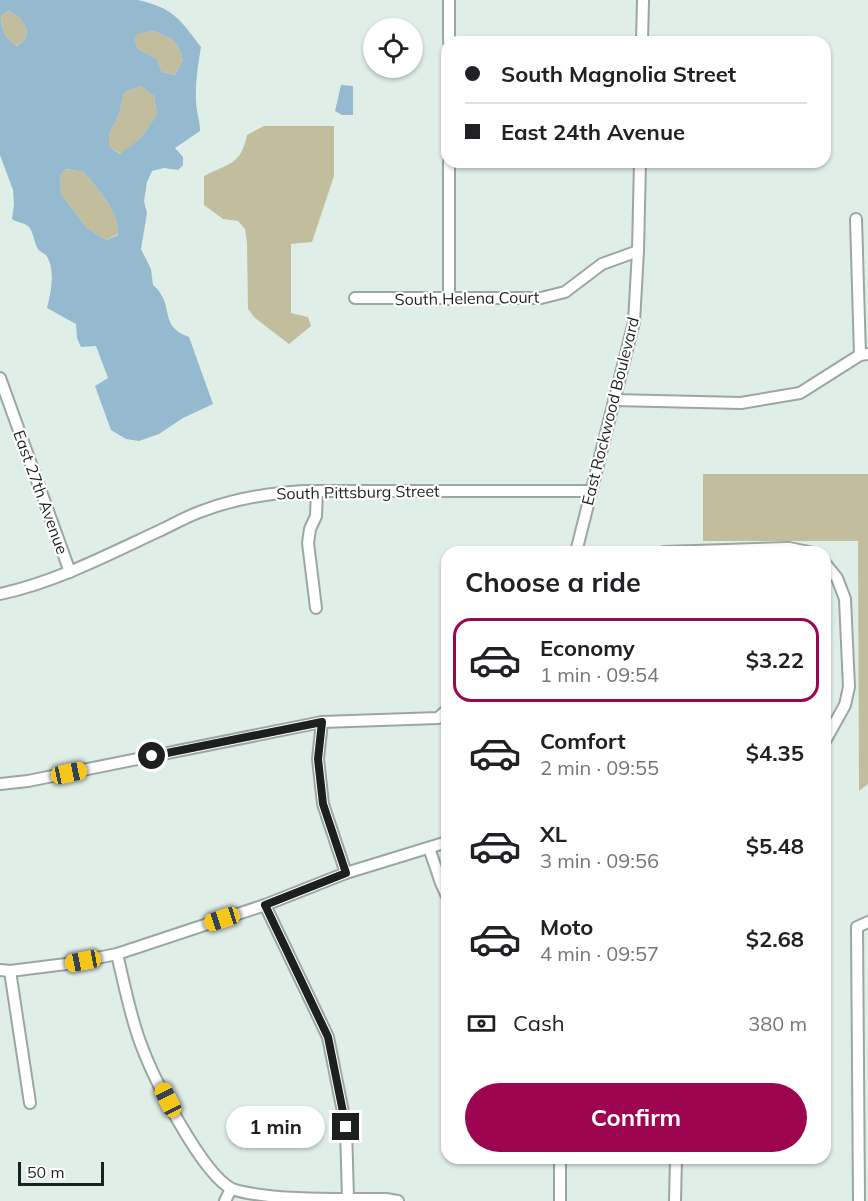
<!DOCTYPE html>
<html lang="en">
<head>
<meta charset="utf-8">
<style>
  body { margin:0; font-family:Mulish,sans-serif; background:#f6f6f6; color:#202124; height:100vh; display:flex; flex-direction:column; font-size:22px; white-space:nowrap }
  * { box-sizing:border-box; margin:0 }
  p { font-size:20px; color:#757577 }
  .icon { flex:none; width:33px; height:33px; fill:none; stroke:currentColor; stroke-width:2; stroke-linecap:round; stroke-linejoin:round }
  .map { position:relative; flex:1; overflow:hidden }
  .drawer { position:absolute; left:441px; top:546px; width:390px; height:618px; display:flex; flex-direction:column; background:#fff; border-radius:18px; box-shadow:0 2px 4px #0004 }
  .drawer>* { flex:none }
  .banner { position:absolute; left:441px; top:36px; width:390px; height:132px; border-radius:18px; box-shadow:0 2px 4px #0004; display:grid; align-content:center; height:132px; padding:0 24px; background:#fff }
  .buttons { position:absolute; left:363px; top:18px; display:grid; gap:12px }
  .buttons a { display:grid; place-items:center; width:60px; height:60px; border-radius:50%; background:#fff; box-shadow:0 2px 4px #0004; font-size:30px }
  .scale { position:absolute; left:18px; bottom:15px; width:86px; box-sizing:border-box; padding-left:6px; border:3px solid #1c211f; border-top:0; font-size:16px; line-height:21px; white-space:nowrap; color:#1c211f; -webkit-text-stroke:4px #fff; paint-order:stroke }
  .end { position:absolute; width:27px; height:27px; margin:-14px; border:8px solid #1c211f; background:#fff; box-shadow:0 0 0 3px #fff }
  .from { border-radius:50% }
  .bubble { position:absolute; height:42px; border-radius:21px; background:#fff; box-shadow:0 2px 4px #0004; font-size:20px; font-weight:700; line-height:42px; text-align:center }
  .car { position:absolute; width:18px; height:36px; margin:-18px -9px; border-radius:8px; box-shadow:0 0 4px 2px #0007; background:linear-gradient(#f5c518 24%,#345 0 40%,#f5c518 0 76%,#345 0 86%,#f5c518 0) }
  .banner b { display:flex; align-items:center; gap:21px; height:57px; font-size:22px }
  .banner b+b { border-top:2px solid #e0e0e0 }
  .banner i { width:15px; height:15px; background:#202124 }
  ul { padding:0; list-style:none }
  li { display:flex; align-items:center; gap:18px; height:84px; margin:0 12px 9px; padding:0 12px; border:3px solid transparent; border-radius:18px }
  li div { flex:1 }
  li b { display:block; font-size:22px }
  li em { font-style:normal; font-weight:700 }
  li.selected { border-color:#9d0550 }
  li>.icon { width:54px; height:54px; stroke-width:1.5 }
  h2 { padding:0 24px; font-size:27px; line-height:72px }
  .pay { display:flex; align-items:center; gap:15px; height:66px; padding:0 24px; font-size:22px }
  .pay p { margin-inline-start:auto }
  .cta { display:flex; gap:12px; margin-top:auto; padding:12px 24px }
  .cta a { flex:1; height:69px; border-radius:36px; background:#9d0550; color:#fff; font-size:24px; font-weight:700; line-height:69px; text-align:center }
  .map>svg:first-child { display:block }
  .green { fill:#c2be9d }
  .water { fill:#95b9ce; fill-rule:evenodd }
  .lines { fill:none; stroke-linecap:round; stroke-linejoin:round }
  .minor-casing { stroke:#9ba7a1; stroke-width:14 }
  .minor { stroke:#fff; stroke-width:10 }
  .route { stroke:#1c211f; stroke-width:8 }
  .labels { text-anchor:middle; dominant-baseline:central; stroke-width:4.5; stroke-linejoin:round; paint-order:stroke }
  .street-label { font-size:16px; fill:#1c211f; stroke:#fff }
</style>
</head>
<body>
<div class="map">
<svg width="868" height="1201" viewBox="0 0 868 1201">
  <rect width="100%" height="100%" fill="#e0eee8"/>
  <!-- green -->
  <g class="green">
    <path d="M9,11L20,18L27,30L25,40L15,46C5,37 1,29 1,15Z"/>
    <path d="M152,31C171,37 178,40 183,60L175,75L162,72L157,59L138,49L135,40L137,33Z"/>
    <polygon points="141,86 154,96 157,114 142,137 121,154 109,146 109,134 119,115 124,93"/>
    <path d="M264,126H334V176L312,242L291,244V313L308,317L311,326L289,344L255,318L248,309L247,243L245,229L238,221L223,219L204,205V176C229,163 241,165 247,135Z"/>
    <path d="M66,169L84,172C98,190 120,211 118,234L107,240L88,229L61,194L60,176Z"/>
    <polygon points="703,474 868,474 868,784 859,791 858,541 703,541"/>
  </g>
  <!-- water -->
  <g class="water">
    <path d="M0,0H138C173,8 180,19 201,47C198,65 195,83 196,101C196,111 200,120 200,131L175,148L183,157V165L178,170L164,168L152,171L147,182L144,201L147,213L141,249L151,269L153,285C176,304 157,326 189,337L213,404L183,418L159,434L139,441L126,439L111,430L95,386L108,378L96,346L81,347L77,338L76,324L47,308C51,292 56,270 46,255C44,253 40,252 38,249C34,243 34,233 29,227C24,222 17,223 12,219L14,205L13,190L0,155ZM9,11L20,18L27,30L25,40L16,46C5,38 1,29 1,15ZM152,31C171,37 178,40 183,60L175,75L162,72L157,59L138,49L135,40L137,34ZM141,86L154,96L157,114L142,137L120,154L109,146V134L119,115L124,93ZM66,169L84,172C98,190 120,211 118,235L107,240L88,229L61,194L60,176Z"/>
    <polygon points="341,85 353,86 353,115 342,115 335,111"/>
  </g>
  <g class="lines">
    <defs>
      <g id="minor">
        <polyline points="449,0 449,42"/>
        <polyline points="642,42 643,0"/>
        <polyline points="449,162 449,299"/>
        <polyline points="856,219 860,355"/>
        <polyline points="355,298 541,298 565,292 602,264 638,251"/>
        <polyline points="0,378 70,572"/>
        <polyline points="614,400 741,403 800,393 860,355 868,354"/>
        <polyline points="576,552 634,322 638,251 640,162"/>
        <polyline points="664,552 789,548 809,552"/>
        <polyline points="825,563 837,578 845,599 849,687 845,705 825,741"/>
        <path d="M0,594C56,582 107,555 159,531C174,524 189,515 205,510C237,498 270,493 304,491H591"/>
        <polyline points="316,608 308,543 310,529 316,516 317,491"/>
        <polyline points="322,722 318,759 323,804 346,873"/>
        <polyline points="0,784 28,781 322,722 438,718 447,710"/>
        <polyline points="429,848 441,883 447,896"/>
        <polyline points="265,905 328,1037 346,1127 348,1199"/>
        <path d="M117,954C124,983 131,1020 142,1047C154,1079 202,1174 232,1189C269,1201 344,1199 386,1199L398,1201"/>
        <polyline points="0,970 10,971 66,964 117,954 265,905 346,873 447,842"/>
        <polyline points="10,971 30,1103"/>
        <polyline points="560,1158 560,1201"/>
        <polyline points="225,1201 231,1189"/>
        <polyline points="675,1201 676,1158"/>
        <polyline points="859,1201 857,927 868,922"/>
      </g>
    </defs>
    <!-- minor casing -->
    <use href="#minor" class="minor-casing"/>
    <!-- minor -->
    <use href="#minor" class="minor"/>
  </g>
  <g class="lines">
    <!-- route -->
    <polyline class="route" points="152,756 322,722 318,759 323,804 346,873 265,905 328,1037 346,1127"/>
  </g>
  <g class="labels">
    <!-- street labels -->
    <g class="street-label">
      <text transform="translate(467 298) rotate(-1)">South Helena Court</text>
      <text transform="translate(610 411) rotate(-76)">East Rockwood Boulevard</text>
      <text transform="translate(41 492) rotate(70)">East 27th Avenue</text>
      <text transform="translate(358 492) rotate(-1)">South Pittsburg Street</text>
    </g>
  </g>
</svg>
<div class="buttons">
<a><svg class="icon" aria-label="locate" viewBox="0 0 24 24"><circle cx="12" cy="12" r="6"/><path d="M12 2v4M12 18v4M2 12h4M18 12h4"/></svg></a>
</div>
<div class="scale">50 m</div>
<i class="end from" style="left:152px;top:756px"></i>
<i class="end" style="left:346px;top:1127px"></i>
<div class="bubble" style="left:226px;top:1106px;width:99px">1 min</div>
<i class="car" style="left:69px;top:773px;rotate:78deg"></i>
<i class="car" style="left:222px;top:919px;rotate:252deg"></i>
<i class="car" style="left:83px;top:961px;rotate:259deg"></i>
<i class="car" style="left:168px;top:1100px;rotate:333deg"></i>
<div class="banner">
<b><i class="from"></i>South Magnolia Street</b>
<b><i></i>East 24th Avenue</b>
</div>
<section class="drawer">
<h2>Choose a ride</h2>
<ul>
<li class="selected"><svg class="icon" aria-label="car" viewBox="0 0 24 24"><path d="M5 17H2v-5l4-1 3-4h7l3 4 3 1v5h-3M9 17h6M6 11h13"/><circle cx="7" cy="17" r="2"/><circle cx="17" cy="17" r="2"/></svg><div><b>Economy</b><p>1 min · 09:54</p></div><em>$3.22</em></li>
<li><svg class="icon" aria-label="car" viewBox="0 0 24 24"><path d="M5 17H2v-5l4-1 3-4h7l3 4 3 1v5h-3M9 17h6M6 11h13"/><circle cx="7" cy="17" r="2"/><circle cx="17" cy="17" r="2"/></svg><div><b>Comfort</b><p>2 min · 09:55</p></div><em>$4.35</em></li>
<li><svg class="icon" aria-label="car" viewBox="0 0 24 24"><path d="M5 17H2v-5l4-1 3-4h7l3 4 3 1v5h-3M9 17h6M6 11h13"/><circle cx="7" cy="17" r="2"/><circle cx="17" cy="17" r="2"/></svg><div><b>XL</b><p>3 min · 09:56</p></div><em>$5.48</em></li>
<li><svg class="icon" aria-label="car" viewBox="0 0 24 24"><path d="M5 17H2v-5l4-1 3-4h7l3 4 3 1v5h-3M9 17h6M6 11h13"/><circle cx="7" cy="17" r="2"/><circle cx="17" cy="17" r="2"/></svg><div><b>Moto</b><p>4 min · 09:57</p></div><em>$2.68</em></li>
</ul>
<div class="pay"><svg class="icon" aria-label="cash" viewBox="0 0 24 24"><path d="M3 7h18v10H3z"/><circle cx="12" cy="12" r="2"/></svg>Cash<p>380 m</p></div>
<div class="cta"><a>Confirm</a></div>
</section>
</div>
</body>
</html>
